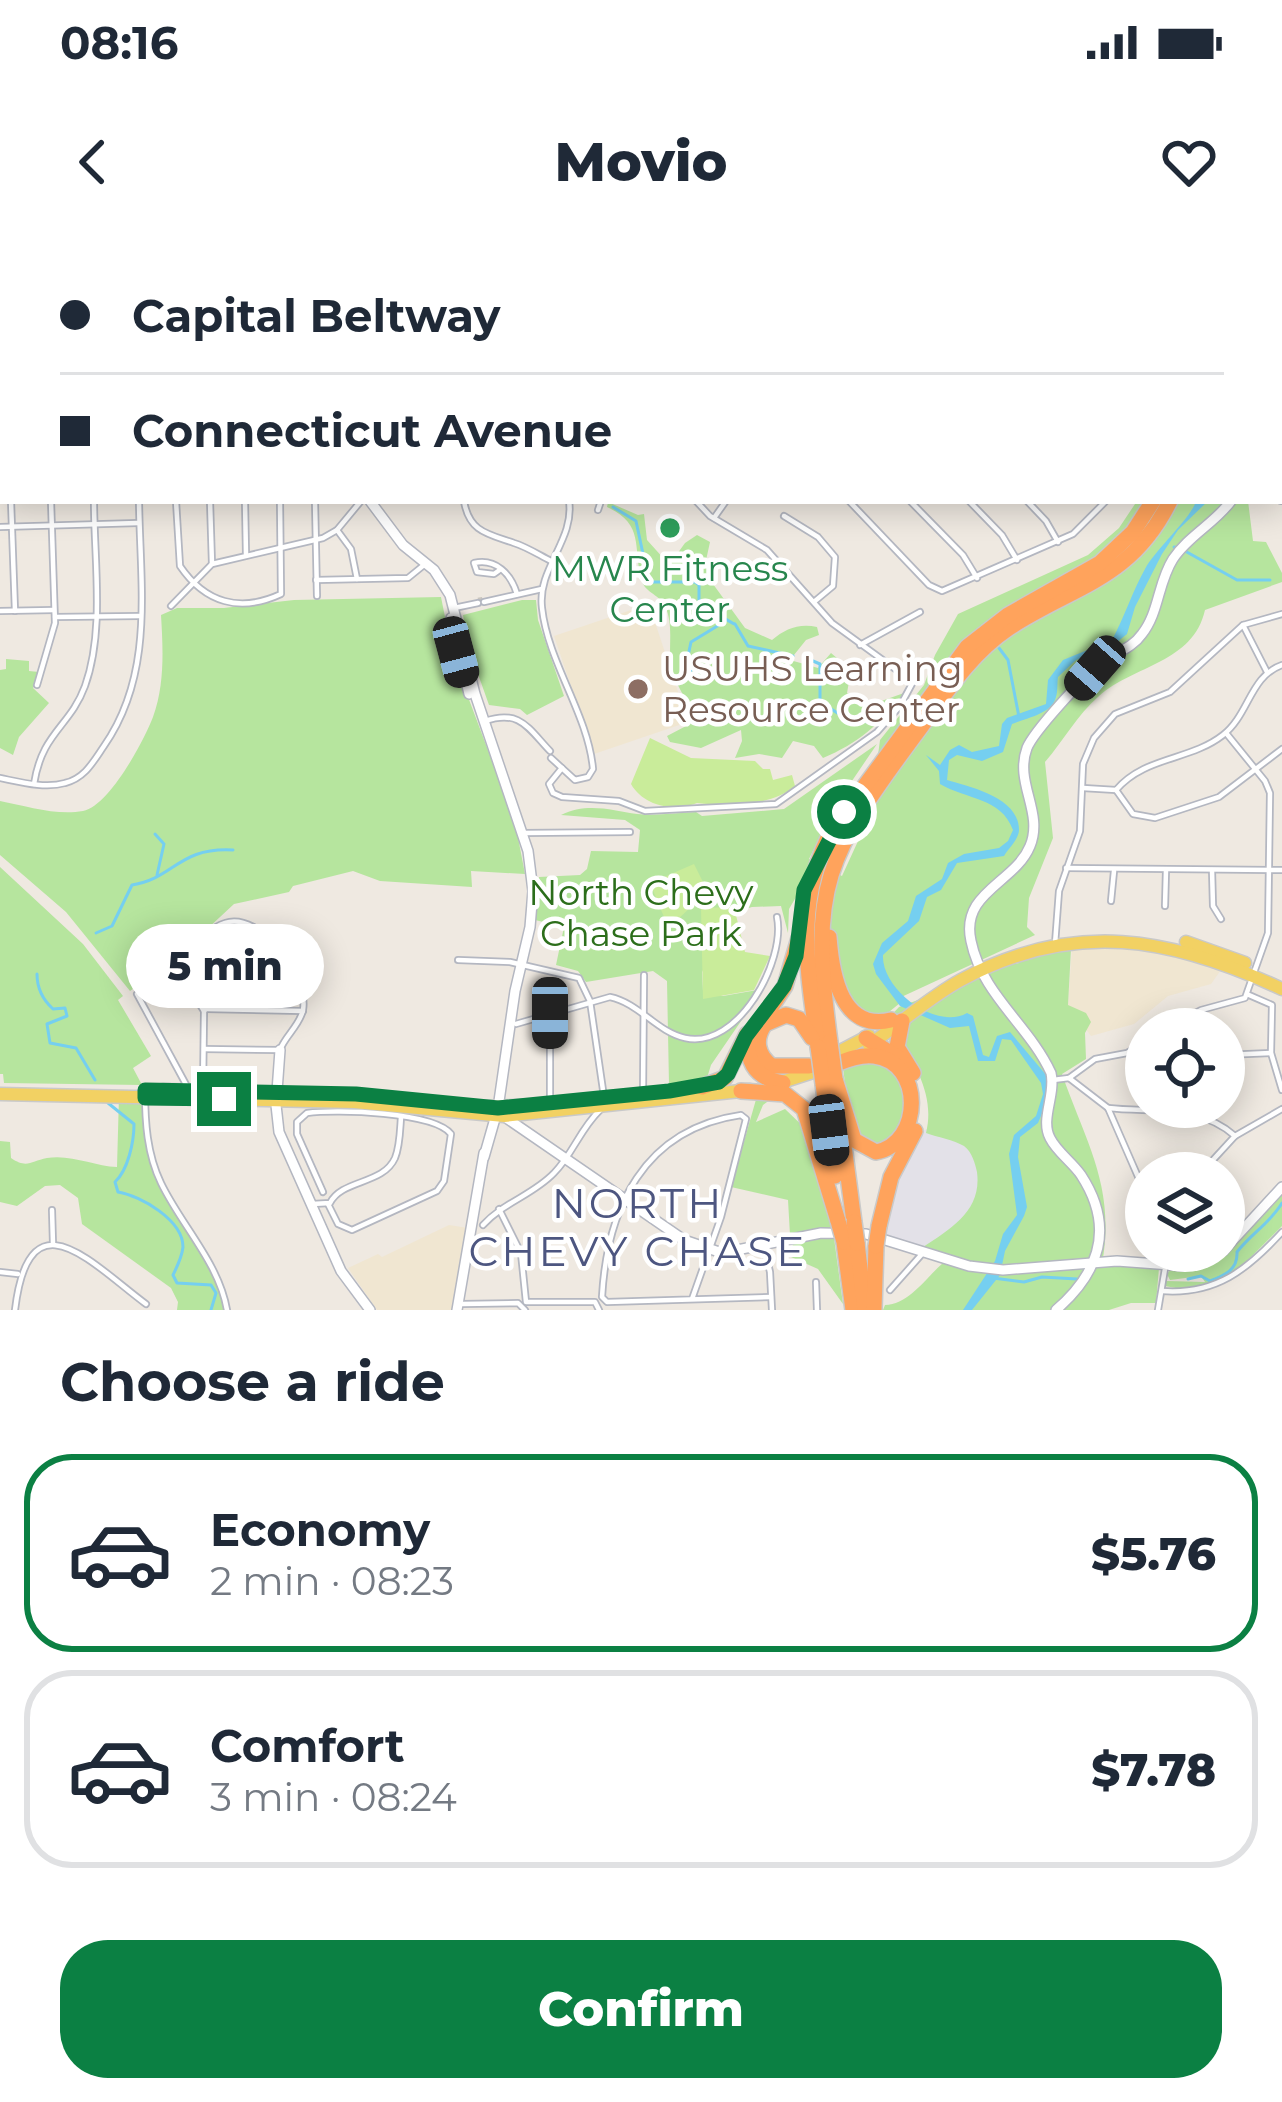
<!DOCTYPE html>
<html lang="en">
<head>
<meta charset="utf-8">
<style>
  body { margin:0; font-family:Montserrat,sans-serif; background:#f6f6f7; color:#1f2937; height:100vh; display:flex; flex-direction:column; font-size:45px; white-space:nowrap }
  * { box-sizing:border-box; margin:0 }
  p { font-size:39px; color:#747a83 }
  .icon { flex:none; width:66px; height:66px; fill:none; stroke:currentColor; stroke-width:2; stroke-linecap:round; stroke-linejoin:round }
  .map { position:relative; height:1070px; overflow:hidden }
  .drawer { display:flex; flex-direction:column; background:#fff; flex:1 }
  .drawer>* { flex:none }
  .top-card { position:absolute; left:0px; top:0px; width:1284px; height:264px; box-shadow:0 6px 30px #0003; display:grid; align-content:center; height:264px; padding:0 60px; background:#fff }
  .fabs { position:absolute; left:1125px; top:768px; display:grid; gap:24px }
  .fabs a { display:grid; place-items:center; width:120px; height:120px; border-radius:50%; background:#fff; box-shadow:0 6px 30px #0003; font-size:60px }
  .end { position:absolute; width:54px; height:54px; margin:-27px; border:15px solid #0b8043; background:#fff; box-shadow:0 0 0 6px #fff }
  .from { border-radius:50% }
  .bubble { position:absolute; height:84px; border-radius:42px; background:#fff; box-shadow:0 6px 30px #0003; font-size:39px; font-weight:800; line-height:84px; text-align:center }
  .car { position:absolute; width:36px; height:72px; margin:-36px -18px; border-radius:15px; box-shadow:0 0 9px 3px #0007; background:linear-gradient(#222 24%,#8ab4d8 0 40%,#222 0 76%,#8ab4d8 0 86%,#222 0) }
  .top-card b { display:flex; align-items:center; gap:42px; height:114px; font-size:45px }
  .top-card b+b { border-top:3px solid #e0e1e3 }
  .top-card i { width:30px; height:30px; background:#1f2937 }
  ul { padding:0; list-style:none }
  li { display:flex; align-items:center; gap:36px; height:198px; margin:0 24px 18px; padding:0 36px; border:6px solid #e0e1e3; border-radius:48px }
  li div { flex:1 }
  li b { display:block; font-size:45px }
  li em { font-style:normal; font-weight:800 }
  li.on { border-color:#0b8043 }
  li>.icon { width:108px; height:108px; stroke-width:1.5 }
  h2 { padding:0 60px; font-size:54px; line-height:144px }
  .primary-button { display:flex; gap:24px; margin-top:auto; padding:24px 60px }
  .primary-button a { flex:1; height:138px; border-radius:48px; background:#0b8043; color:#fff; font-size:48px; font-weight:800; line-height:138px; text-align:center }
  .status { display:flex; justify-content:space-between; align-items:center; height:84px; padding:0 60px; background:#fff; direction:ltr }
  .status svg { height:33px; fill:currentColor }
  header { display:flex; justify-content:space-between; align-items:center; height:156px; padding:0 60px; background:#fff; font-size:54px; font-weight:800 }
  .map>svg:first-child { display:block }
  .industrial { fill:#e3e1e8 }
  .education { fill:#f0e6d1 }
  .green { fill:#b6e59e }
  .pitch { fill:#c9ec9a }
  .water { fill:#75cff0 }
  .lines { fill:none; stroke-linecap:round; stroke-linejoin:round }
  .stream { stroke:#75cff0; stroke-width:3 }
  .street-tunnel { stroke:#c8c4bd; stroke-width:4.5; stroke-dasharray:4.5 2; stroke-linecap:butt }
  .street-casing { stroke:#b4b7c1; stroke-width:8 }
  .secondary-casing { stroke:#b4b7c1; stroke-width:12 }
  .primary-casing { stroke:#c9c9c9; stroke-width:15 }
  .highway-casing { stroke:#c9c9c9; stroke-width:18 }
  .street { stroke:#fff; stroke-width:4.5 }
  .secondary { stroke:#fff; stroke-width:9 }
  .primary { stroke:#f2d163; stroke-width:12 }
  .highway { stroke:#ffa35c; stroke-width:15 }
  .highway-bridge-casing { stroke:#c9c9c9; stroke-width:18; stroke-linecap:butt }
  .highway-bridge { stroke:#ffa35c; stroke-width:15 }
  .route { stroke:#0b8043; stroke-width:15 }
  .leisure-dot { fill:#2e9e5b; stroke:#fff; stroke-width:4.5 }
  .education-dot { fill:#8d6e63; stroke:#fff; stroke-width:4.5 }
  .labels { text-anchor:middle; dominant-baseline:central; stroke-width:9; stroke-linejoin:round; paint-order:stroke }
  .leisure-label { font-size:36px; fill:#27864d; stroke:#fff }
  .education-label { font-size:36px; fill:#785e54; stroke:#fff; text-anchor:start }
  .park-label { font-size:36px; fill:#2c6e1b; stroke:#fff }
  .quarter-label { font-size:42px; letter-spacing:3px; fill:#4d5680; stroke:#fff }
</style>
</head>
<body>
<div class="status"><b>08:16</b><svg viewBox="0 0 49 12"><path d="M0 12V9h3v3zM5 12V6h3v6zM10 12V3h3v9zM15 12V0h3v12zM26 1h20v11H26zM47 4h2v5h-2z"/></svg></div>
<header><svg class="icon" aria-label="back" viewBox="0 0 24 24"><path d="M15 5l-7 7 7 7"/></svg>Movio<svg class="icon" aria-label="heart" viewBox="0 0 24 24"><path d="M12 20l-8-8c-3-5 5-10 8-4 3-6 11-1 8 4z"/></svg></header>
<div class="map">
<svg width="1282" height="1070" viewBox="0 0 1282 1070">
  <rect width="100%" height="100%" fill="#efe9e1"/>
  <!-- industrial -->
  <polygon class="industrial" points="941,886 976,908 983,952 946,1013 883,995 883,969 920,891"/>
  <!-- education -->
  <g class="education">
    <polygon points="649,364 688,482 594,514 554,396"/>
    <polygon points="1123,705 1170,711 1223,727 1211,744 1168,756 1134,784 1091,796 1068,765 1072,708"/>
    <polygon points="449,985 468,988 453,1070 377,1070 348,1028 378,1014 382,1017"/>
  </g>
  <!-- green -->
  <g class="green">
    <path d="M1137,261H1248L1253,301L1266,302L1282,333V342L1205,370C1193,423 1134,425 1099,456C1077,475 1064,500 1045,522L1053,598L1029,658L1027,687L1035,695L897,759L900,763L884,776H862C851,761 834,744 830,728C822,699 832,665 799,652L789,669L788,693L781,666L752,667L732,673L702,732L703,751L723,756L763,749L711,825L707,838L669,844L667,741L653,731L586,742L578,731L556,725L564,687L535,680L539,637L580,635L587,629L591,611L638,612L640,590L625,580L561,575C586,562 612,570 637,574C656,576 677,573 696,572L702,576L784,569L877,504L835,566L809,619L842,636L870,575L880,500L924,445L935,415L958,374L1088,315L1119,288Z"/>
    <path d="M608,262L638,275L644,274L647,300L665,320L672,321L685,303L697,295L710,302L705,325L713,344L745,388L772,400C785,389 799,383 817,387L819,395L806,400L790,420L818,428L831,413L851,430L847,453L873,464L904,453C882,483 857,504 823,518L814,506L793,501L782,518L759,514L735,518L742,501L741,490L701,508L670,502L667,496L688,485L695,473C683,457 670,434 670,413C670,397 672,381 665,366C658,353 644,353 641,338C633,305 644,284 607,267Z"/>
    <path d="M441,357L453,417L515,582L525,634L471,631L472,647L380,641L353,631L293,646L289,652L234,664L177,717L130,751L66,672L0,615V561C26,566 57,576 83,571C109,566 144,501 153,477C165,444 163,408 161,375L177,368H224L294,360Z"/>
    <polygon points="522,360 536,360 538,380 564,456 527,475 520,469 489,465 468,406 463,375"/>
    <polygon points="6,419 29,421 29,431 39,432 33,448 49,463 19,497 13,515 0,508 0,430 6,429"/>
    <polygon points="0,627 83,704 123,756 118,760 151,816 133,828 142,845 4,843 3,834 0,834"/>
    <path d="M1071,709L1068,765L1086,773L1091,782L1085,793L1086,819L1062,834C1086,903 1116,947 1102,1024L1159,1028L1156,1063H1131L1109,1070H883L885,1065C912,1065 931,1029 950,1018L923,1007C952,988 982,970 977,932C975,923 972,912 964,906C954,900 937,897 926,893C935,857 916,828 900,796L887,795L863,805L899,767L988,734L1015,719V724L1019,723L1022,717Z"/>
    <polygon points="856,821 887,823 908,849 905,889 877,910 850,887 843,827"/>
    <path d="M119,856L145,858C146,886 150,916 161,942C180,987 212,1023 227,1070H177L178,1062L171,1048L82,984L78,958L60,945L45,946L17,966L0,962V901L10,902L11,918C27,929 31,921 47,918C71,914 94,926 117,927Z"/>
    <polygon points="757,856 775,856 763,865 756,882 785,869 809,892 834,987 790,995 788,960 731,947"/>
    <path d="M1282,952V986L1239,1029L1210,1041L1214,1043L1181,1049L1165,1046L1166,1041L1205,1042L1201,1036L1170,1040L1167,1034L1172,1028C1223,1027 1249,986 1282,952Z"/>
    <polygon points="816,998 834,998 843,1064 818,1029 791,1017 793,1003"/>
  </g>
  <!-- pitch -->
  <g class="pitch">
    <path d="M650,498L691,518L755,521L763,529H770L773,540L792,535L795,546C770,567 727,566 697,563C676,572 644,567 631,544Z"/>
    <polygon points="694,624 711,658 691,667 676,681 664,677 650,643"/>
    <polygon points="734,667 745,712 770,716 754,750 703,759 701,668"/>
  </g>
  <!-- water -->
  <path class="water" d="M1196,261H1208L1178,290L1162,314L1135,367L1127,394L1111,407L1076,420L1058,437C1057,444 1058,450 1056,457C1052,474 1026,478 1012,484L1003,512L982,521L957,515L949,520L947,540C970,547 1019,557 1019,590C1019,599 1008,609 1004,616L957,623L941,650L927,657L919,681L883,715C881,749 936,791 967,773L973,776L983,815L989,817L997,796L1010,792L1047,836L1048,859L1038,883L1020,897L1018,917L1027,967L1024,976L1005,1011L1000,1035L972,1070H963L995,1021L1003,994L1017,975L1009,914L1014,895L1036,876L1043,854L1041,843L1011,800L1002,799L995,821H978L969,786L950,788L900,766L876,734L873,724L882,703L908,681L916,656L942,639L948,623L964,614L999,608L1008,601L1013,590C1001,557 967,560 940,544L939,531L926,515L940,525L950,510L959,505L972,512L999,506L1002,484L1007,478L1046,464L1048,440L1063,420L1112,400C1125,376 1132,352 1145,329C1155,310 1192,277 1196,261Z"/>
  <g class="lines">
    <!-- stream -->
    <g class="stream">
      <polyline points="963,0 967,3"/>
      <path d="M613,267L636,281L649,342H695L699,345V360C703,363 730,383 735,384L748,406L793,416"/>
      <polyline points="1174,307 1175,307"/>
      <polyline points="1185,311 1237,340 1270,340"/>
      <polyline points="999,408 1008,420 1019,477"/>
      <polyline points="813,421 820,424 820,462 847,479 876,483"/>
      <polyline points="689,433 697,423 688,416 691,402 724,382"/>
      <polyline points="155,594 164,604 157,635"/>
      <path d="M96,693L112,686L132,645C175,638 178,607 233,610"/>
      <path d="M37,734C37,748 42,759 53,769L65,768L67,776L47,784L50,803L76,808L95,840"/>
      <path d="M108,863L134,884C134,902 128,930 115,942L118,952C141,956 183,980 183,1007C182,1017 177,1027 173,1035L177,1043L211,1045L216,1053L211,1070"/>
      <polyline points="993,1038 1024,1042 1042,1037 1077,1039"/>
      <path d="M1188,1039L1201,1036L1210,1041C1226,1035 1238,1029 1237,1012C1252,993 1270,983 1282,963"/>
    </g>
    <!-- street-tunnel -->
    <polyline class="street-tunnel" points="478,360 483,359"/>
    <defs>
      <g id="street">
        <polyline points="2,0 3,13"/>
        <polyline points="44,0 44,3"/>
        <polyline points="89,0 90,3"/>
        <polyline points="185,0 185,3"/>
        <polyline points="192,0 192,3"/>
        <polyline points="243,0 243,3"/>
        <polyline points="252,0 252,3"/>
        <polyline points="293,0 293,3"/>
        <polyline points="516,0 519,3"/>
        <polyline points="978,0 982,3"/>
        <polyline points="1110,0 1122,3"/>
        <polyline points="135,3 135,0"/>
        <polyline points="325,3 325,0"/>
        <polyline points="744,3 749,0"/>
        <polyline points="1079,3 1080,0"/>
        <polyline points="1182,3 1183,0"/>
        <polyline points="1246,3 1248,0"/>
        <polyline points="1281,51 1282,51"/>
        <polyline points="0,80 3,80"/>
        <polyline points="0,183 3,183"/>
        <polyline points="1281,223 1282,222"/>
        <polyline points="11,261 15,371"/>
        <path d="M176,261L180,326C205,363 240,373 281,354L280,261"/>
        <polyline points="210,261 212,324"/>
        <polyline points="245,261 246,314"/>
        <polyline points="315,261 317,356"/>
        <path d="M464,261C469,292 488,294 514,303C527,307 539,315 551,321"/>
        <polyline points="849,261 929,345 942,351 1073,294 1106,261"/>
        <polyline points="910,261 963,315 977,338"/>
        <polyline points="969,261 1002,295 1017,320"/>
        <polyline points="1027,261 1046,281 1058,302"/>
        <polyline points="598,270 601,261"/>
        <polyline points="784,276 818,297 835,317 833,346 815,361"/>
        <polyline points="714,278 726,261"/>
        <polyline points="0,287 138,283"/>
        <polyline points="337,290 351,309 357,339"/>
        <path d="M501,329L494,334L477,332L474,323C496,318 511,334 517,354"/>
        <polyline points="316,340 408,338 424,325"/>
        <polyline points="484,362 542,349"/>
        <polyline points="171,366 212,324 323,298 337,290 361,261"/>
        <polyline points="454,368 478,363"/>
        <polyline points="0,371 54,370"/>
        <polyline points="55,377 139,376"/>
        <polyline points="1243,385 1267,432"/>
        <polyline points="860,405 920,372"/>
        <polyline points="37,445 55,383 51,261"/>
        <path d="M485,481C520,469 528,488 550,511"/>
        <path d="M551,518L575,540L588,537L593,529C588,474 548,423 542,368C537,328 575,300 569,261"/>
        <polyline points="562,528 549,544 553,553 562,557 619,561 645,571 776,564 877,492 900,466 913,442 832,383 767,310 710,276 696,261"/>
        <path d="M0,538C20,542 45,549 65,543C85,538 93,522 104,506C155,433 140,345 139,261"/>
        <path d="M34,544C42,492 70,487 85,446C105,390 94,320 94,261"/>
        <polyline points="1083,548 1116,550"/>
        <path d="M1116,550C1145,516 1190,521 1223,495C1249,475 1250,436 1282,425"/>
        <polyline points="1116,550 1133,574 1155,578 1219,557 1282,509"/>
        <polyline points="523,593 630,592"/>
        <polyline points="1066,628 1282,630"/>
        <polyline points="1212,630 1213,666 1221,679"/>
        <polyline points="1111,661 1114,631"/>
        <polyline points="1165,666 1166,630"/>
        <polyline points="1055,704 1059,651 1080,591 1083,524 1094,498 1115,474 1170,452 1243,385 1282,374"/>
        <polyline points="458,720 510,722 579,738 590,761 604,857"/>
        <polyline points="137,754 189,850"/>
        <polyline points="1249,755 1272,765 1271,813 1282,850"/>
        <polyline points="207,769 303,771"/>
        <path d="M204,771L175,725C186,712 208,688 225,683C261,671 309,737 303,770C300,785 285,796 280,810L204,809"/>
        <path d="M516,784L610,757C639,763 657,792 685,798C738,810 786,721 777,677"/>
        <polyline points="1165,789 1201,770 1245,758 1268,693 1270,553 1265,541 1226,493"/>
        <polyline points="1224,815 1271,813"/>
        <polyline points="1069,838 1095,819 1127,813 1146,802"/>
        <polyline points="1053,840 1069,838 1108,868 1146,955"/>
        <path d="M145,850C145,882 147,914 161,943C181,985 219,1023 227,1070"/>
        <polyline points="203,850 204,771 268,701"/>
        <polyline points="643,853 644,735"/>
        <polyline points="550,864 550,773"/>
        <path d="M1108,868C1153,873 1199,864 1235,896"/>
        <polyline points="1201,933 1235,896 1282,869"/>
        <path d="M323,952L297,894V882L307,873C336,869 434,872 451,894L444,941L437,951L352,990L338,984L328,964"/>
        <path d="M312,964L330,963C342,939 383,945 395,918C400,906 400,890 401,877"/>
        <polyline points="499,969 521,1013 526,1062 595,1062 599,1070"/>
        <polyline points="52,970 53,1004"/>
        <path d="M483,985C504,962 533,955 554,933C573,914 580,889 600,870"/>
        <polyline points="764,1007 770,1032 772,1070"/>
        <polyline points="0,1032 18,1034"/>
        <polyline points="816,1042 817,1070"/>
        <polyline points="890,1050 922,1014"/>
        <path d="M1162,1051C1216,1055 1247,1030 1282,992"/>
        <path d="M692,1059L721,977L746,879L741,875C643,889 607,969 602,1057L607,1062L771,1057"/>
        <polyline points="462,1064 518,1063 525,1070"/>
        <path d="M15,1070C29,952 91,1023 146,1064"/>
        <polyline points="1158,1070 1168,1011"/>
      </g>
      <g id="secondary">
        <polyline points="947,0 949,3"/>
        <polyline points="337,3 337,0"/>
        <polyline points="1281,190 1282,189"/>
        <polyline points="1281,259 1282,259"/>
        <polyline points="370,261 403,305 434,330 450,355 475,454 528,611 533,651 530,687 515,751 498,868 484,917"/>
        <polyline points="451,378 469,454"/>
        <polyline points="280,810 276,865 279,892 341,1031 370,1070"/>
        <polyline points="502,875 684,1000 722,1013 821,993 866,994 969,1026 1003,1030 1117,1021 1184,1026 1223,1011"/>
        <polyline points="1224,1010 1282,947"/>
        <polyline points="457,1070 484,913"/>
        <path d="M1056,1070C1100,1032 1115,987 1081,935C1072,922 1057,912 1050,898C1040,879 1056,855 1051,833C1029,785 982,755 971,701C960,652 1015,643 1030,606C1044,572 1014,543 1027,508C1034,491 1082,439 1098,426C1112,413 1131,410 1142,394C1159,373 1158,342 1173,319C1188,296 1215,283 1231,261"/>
      </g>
      <g id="primary">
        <polyline points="8,3 29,0"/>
        <polyline points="1186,702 1245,723"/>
        <path d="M869,805C900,784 928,758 961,740C1074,679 1171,697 1282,749"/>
        <polyline points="829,817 869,796"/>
        <polyline points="776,844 825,828"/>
        <polyline points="163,850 209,851"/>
        <polyline points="0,854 354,862 504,876 750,850"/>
        <polyline points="486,867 549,865 675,851"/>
      </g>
      <g id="highway">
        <polyline points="1281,99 1282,99"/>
        <polyline points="1281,115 1282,115"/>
        <path d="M829,697C832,736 842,792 891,780"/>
        <polyline points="902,781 897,807 913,833"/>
        <polyline points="866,798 900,819"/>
        <path d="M830,802C809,645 825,616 918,491C945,454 970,414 1009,388C1075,345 1131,340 1170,261"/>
        <path d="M818,807C808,731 793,660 833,589L967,407L1008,375L1100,323L1133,292L1153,261"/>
        <path d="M809,826H772C757,815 754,799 765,784L786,775L799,779L812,798"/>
        <path d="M828,827C842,822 858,814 874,816C924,822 923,903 876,912L854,900L835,839"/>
        <path d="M783,843C760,839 748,827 748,803L785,746L799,698"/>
        <polyline points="823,844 835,936"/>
        <polyline points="702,847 725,838 747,794"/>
        <polyline points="741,851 785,854 804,869 838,981"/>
        <polyline points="841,883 854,982"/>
        <polyline points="879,986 891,937 915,891"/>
        <polyline points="844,1002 853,1070"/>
        <polyline points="857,1003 865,1070"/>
        <polyline points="874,1069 876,1006"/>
      </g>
    </defs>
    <!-- street casing -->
    <use href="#street" class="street-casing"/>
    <!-- secondary casing -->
    <use href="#secondary" class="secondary-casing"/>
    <!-- primary casing -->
    <use href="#primary" class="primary-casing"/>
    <!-- highway casing -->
    <use href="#highway" class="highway-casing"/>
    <!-- street -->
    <use href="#street" class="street"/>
    <!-- secondary -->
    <use href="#secondary" class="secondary"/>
    <!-- primary -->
    <use href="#primary" class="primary"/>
    <!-- highway -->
    <use href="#highway" class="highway"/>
    <defs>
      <g id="highway-bridge">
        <polyline points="830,802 835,839"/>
        <polyline points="818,807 823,844"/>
        <polyline points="838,981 844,1002"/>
        <polyline points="854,982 857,1003"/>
        <polyline points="876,1006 879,986"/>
      </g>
    </defs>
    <!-- highway-bridge casing -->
    <use href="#highway-bridge" class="highway-bridge-casing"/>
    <!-- highway-bridge -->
    <use href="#highway-bridge" class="highway-bridge"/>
  </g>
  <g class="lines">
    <!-- route -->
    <polyline class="route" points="224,859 145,858 145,850 356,854 498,868 669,851 719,842 728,834 746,796 784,746 796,716 804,650 844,572"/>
  </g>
  <!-- markers -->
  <circle class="leisure-dot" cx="670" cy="288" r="12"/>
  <circle class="education-dot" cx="638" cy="449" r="12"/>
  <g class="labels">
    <!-- leisure labels -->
    <g class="leisure-label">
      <text x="670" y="328">MWR Fitness<tspan x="670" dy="41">Center</tspan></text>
    </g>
    <!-- education labels -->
    <g class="education-label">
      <text x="662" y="428">USUHS Learning<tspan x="662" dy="41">Resource Center</tspan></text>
    </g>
    <!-- park labels -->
    <g class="park-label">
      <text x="641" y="652">North Chevy<tspan x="641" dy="41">Chase Park</tspan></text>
    </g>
    <!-- quarter labels -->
    <g class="quarter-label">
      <text x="638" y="963">NORTH<tspan x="638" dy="48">CHEVY CHASE</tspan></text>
    </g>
  </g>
</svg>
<div class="fabs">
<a><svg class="icon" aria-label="locate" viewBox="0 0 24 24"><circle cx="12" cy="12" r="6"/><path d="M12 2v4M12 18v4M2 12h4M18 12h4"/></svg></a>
<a><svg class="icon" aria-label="layers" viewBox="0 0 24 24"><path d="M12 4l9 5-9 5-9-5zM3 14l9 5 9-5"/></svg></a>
</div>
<i class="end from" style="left:844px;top:572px"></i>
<i class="end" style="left:224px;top:859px"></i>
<div class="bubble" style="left:126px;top:684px;width:198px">5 min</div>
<i class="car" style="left:456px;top:412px;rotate:165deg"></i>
<i class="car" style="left:1095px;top:428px;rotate:221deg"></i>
<i class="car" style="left:550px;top:773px;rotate:180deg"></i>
<i class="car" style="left:829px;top:890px;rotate:173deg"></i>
<div class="top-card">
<b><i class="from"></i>Capital Beltway</b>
<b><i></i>Connecticut Avenue</b>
</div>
</div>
<section class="drawer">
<h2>Choose a ride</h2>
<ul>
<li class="on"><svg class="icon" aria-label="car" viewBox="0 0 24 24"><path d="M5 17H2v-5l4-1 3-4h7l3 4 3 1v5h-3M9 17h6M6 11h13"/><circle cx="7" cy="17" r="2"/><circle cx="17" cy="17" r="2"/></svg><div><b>Economy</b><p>2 min · 08:23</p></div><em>$5.76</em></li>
<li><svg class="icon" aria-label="car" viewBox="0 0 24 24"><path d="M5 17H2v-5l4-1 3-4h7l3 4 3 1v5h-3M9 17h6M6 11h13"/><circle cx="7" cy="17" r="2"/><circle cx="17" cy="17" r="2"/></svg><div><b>Comfort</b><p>3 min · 08:24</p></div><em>$7.78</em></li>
</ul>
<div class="primary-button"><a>Confirm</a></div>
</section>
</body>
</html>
